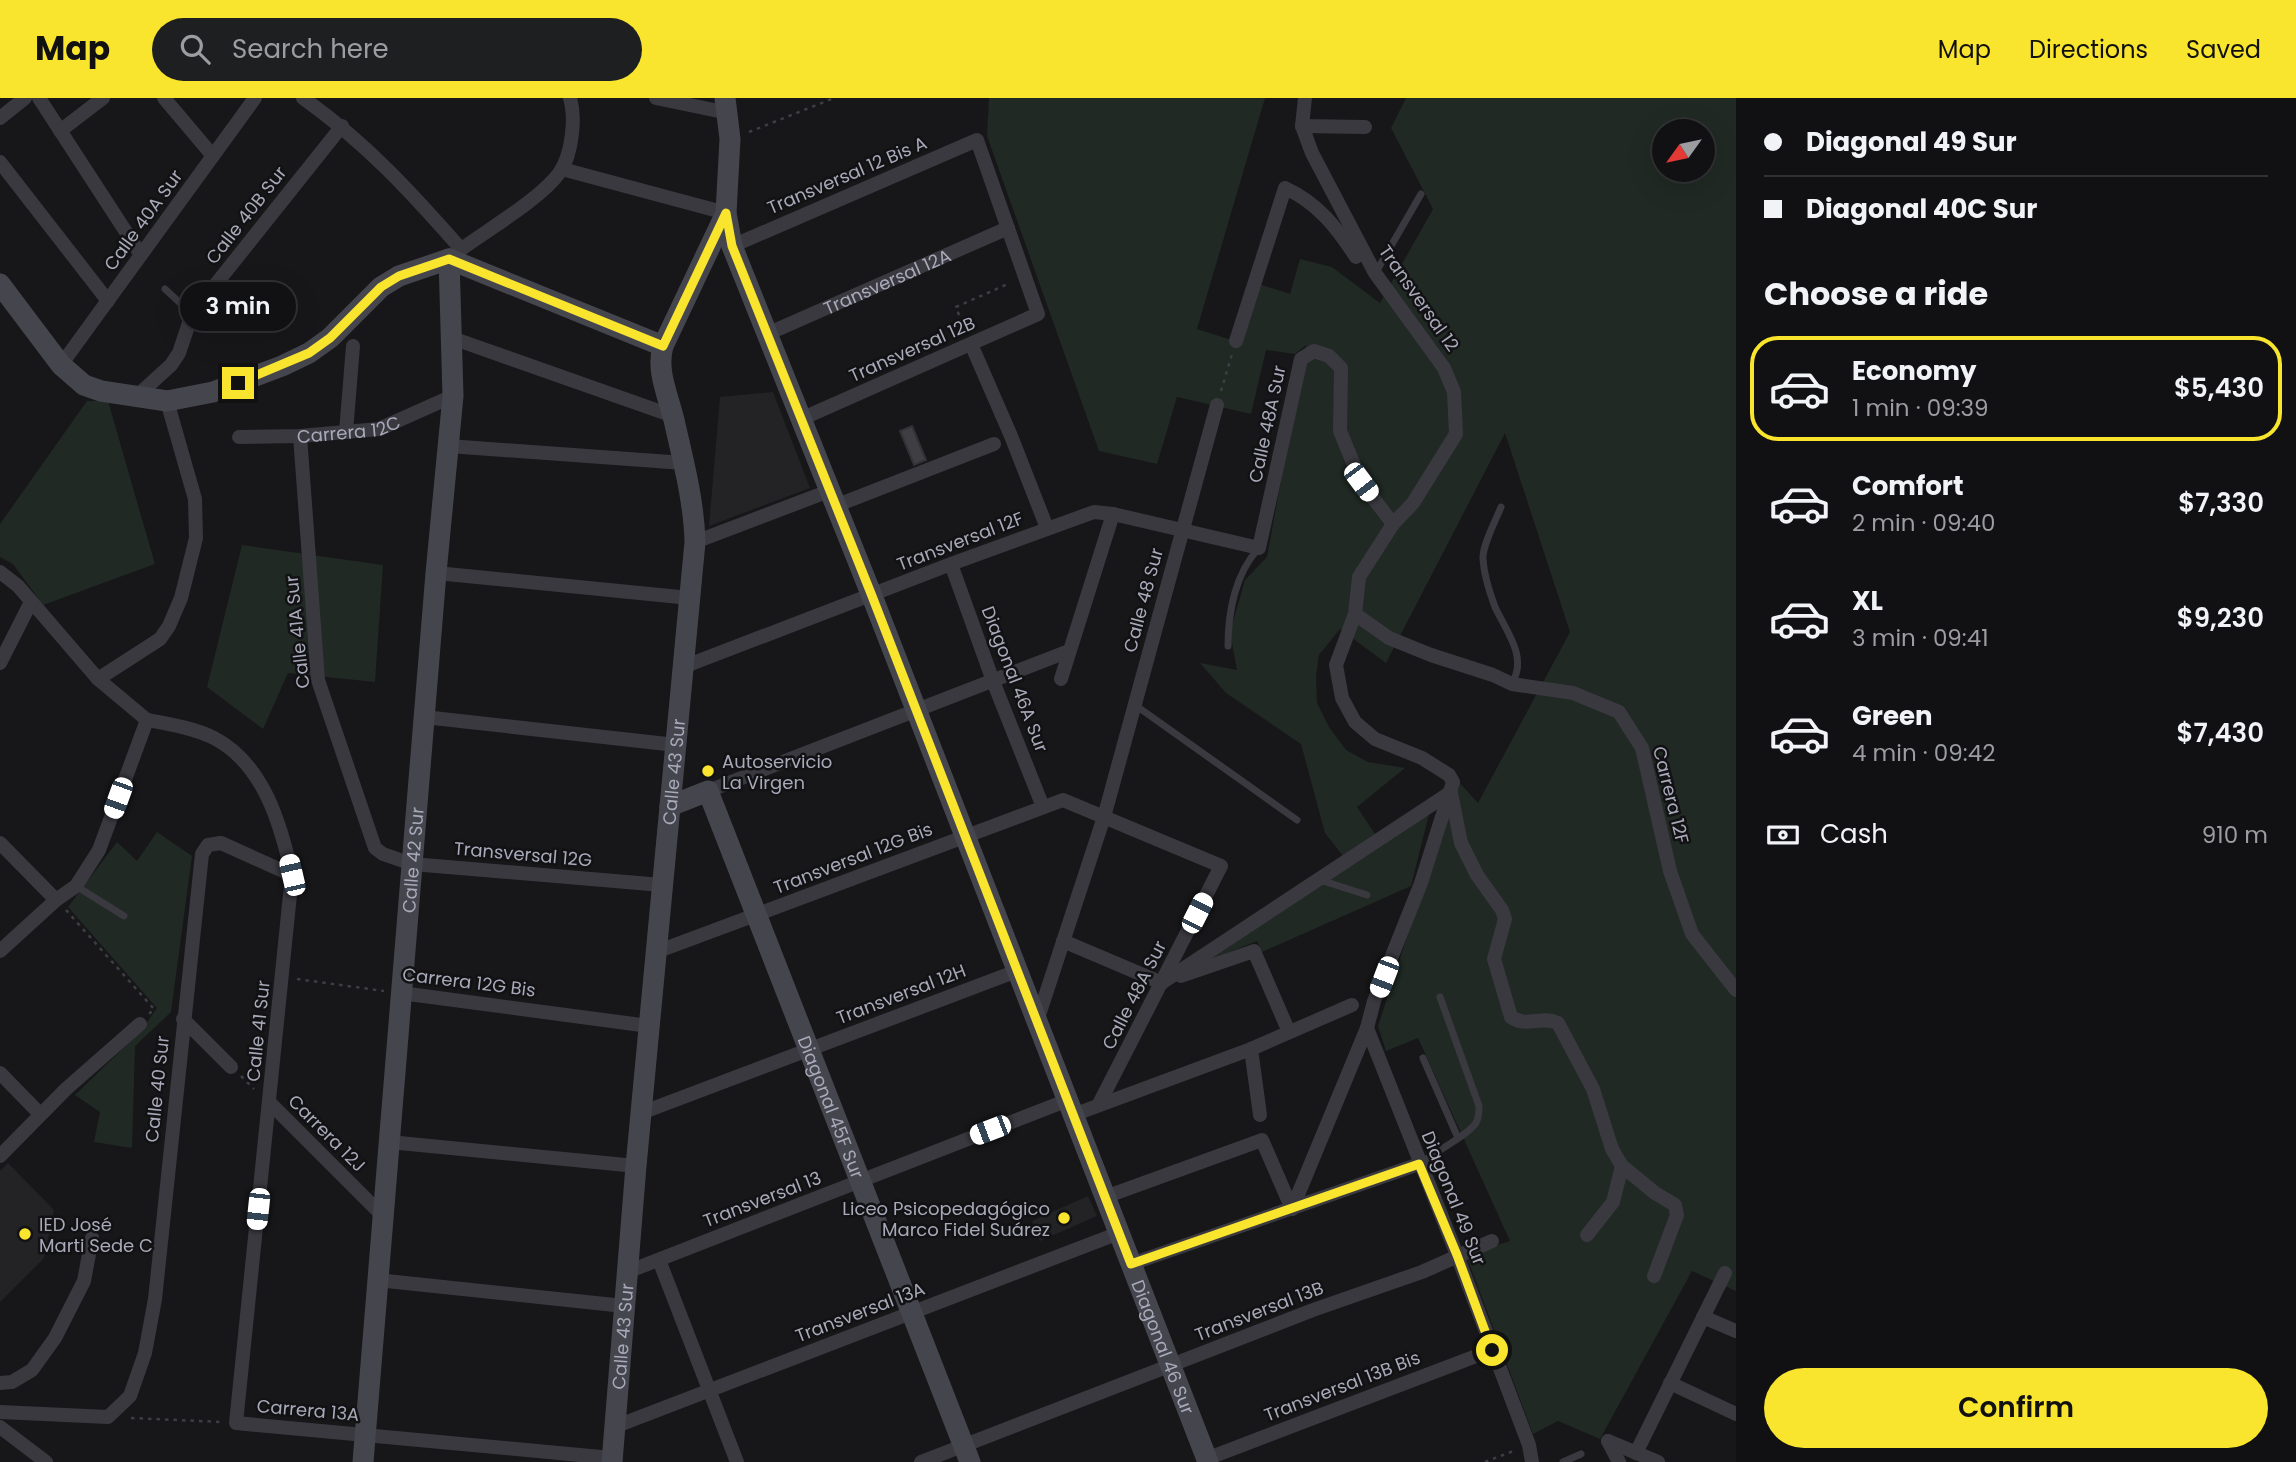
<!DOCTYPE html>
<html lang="en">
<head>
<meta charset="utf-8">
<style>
  body { margin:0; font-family:Poppins,sans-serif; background:#1e1f21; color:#f1f3f6; height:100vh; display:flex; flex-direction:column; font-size:26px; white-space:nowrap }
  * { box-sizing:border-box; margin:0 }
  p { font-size:23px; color:#9c9da0 }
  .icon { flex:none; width:38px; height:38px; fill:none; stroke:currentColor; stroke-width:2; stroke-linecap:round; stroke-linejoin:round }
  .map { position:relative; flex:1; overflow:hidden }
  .side { display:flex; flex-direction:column; background:#111113; width:560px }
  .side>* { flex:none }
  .guide { display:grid; align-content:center; height:154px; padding:0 28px; background:#111113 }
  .needle { width:46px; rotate:237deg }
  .controls { position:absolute; left:1652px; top:21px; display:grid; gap:14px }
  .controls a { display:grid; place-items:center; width:63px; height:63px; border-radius:50%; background:#111113; box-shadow:0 7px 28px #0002,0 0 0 2px #303133; font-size:35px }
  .end { position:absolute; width:32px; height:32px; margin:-16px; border:9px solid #f9e42e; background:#111; box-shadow:0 0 0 4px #111 }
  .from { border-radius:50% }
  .bubble { position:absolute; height:49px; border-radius:24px; background:#111113; box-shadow:0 7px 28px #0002,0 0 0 2px #303133; font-size:23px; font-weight:600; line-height:49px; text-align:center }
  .car { position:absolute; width:21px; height:42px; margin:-21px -10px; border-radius:9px; box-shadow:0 0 5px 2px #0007; background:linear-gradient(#fff 24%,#345 0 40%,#fff 0 76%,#345 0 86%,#fff 0) }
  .guide b { display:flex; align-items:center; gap:24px; height:66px; font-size:26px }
  .guide b+b { border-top:2px solid #303133 }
  .guide i { width:18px; height:18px; background:#f1f3f6 }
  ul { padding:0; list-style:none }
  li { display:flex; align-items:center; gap:21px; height:105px; margin:0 14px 10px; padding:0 14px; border:4px solid transparent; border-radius:28px }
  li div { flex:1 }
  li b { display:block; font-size:26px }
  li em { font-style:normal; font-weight:600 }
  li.selected { border-color:#f9e42e }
  li>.icon { width:63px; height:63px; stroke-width:1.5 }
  h2 { padding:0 28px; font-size:32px; line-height:84px }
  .pay { display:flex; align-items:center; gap:18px; height:77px; padding:0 28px; font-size:26px }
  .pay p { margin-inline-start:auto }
  .cta { display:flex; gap:14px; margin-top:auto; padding:14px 28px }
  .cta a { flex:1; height:80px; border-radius:42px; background:#f9e42e; color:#111; font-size:28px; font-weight:600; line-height:80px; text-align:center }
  header { display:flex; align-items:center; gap:42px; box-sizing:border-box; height:98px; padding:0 35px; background:#f9e42e; color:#111 }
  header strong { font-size:33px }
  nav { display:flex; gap:38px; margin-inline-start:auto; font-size:24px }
  .search { width:490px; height:63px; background:#1e1f21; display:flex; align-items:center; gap:18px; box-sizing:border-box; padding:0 24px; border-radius:38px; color:#9c9da0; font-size:26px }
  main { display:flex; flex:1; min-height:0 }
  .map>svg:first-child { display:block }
  .built { fill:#232326 }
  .green { fill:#202923; fill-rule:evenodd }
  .building { fill:#3e3e43; stroke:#323135; stroke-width:2 }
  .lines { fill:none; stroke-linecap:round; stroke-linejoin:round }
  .path { stroke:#3d3e45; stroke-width:2.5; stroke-dasharray:3.5 5; stroke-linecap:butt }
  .lane { stroke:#3a3940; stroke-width:7 }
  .street { stroke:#3a3940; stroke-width:14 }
  .secondary { stroke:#45454e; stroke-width:21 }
  .route { stroke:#f9e42e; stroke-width:9 }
  .poi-dot { fill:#f9e42e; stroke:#121214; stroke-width:2.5 }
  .labels { text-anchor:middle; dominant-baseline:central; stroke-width:5; stroke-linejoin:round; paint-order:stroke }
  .street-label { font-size:18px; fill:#a8a9b9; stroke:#121214 }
  .poi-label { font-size:18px; fill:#a8a9b9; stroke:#121214; text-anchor:start }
</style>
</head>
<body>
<header>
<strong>Map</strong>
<div class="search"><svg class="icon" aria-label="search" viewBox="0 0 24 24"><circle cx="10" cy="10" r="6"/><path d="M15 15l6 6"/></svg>Search here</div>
<nav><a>Map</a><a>Directions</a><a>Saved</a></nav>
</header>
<main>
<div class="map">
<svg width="1736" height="1364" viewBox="0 0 1736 1364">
  <rect width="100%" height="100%" fill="#171719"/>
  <!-- built -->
  <g class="built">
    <polygon points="773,294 810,390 709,428 720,299"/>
    <polygon points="8,1065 54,1112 44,1160 0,1204 0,1073"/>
    <polygon points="1088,1098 1097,1118 1040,1143 1032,1123"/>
  </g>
  <!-- green -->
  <g class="green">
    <path d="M989,0H1265L1197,231L1241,245L1259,186L1290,196L1300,161L1332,169L1380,205L1433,111L1391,30L1406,0H1736V1193L1692,1173L1600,1341L1558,1323L1533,1336L1466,1157L1510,1143L1418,940L1386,953L1378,928L1458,683L1478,705L1570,534L1505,335L1386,565L1340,531L1319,557L1316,578L1317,605L1329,629L1346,652L1368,664L1405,670L1357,709L1375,736L1343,758L1325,735L1301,646L1226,595L1200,565L1237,572L1230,534L1245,482L1267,459L1306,247L1295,256L1266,252L1251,316L1177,299L1157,366L1099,353L987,38ZM1664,33H1703V72H1664Z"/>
    <polygon points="87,303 108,303 155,466 43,507 13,466 0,459 0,426"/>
    <polygon points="242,447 383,467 375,584 288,575 263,631 207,589"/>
    <polygon points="1430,712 1411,788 1262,854 1257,843 1200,866"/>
    <polygon points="157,734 192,758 171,914 135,948 132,1050 94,1044 100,1014 75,997 140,934 157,910 68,809 117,744 137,763"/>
  </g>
  <!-- building -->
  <polygon class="building" points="912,328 926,362 914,367 900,333"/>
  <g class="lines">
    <!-- path -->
    <g class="path">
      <polyline points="749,34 834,0"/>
      <polyline points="965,233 956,209 1010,185"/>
      <polyline points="1221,293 1232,256"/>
      <polyline points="66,812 154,911 149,916"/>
      <polyline points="297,881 384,893"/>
      <polyline points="241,978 254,991"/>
      <polyline points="131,1320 222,1324"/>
      <polyline points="1485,1364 1516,1352"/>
    </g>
    <!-- lane -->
    <g class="lane">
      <polyline points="1376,174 1421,96"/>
      <polyline points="165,191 192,216"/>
      <path d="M1501,409C1496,422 1482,448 1483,461C1484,478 1489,493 1495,509C1506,533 1528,559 1512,585"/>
      <path d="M1228,548C1228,515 1235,476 1258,451"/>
      <polyline points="1135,607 1297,722"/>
      <polyline points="1320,782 1367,797"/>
      <polyline points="76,788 124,818"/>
      <polyline points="1423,960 1458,1040"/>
      <path d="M1420,1066C1435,1053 1466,1039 1476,1025C1479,1019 1479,1014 1479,1008L1440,899"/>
      <polyline points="1563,1364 1581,1356"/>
    </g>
    <!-- street -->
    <g class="street">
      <polyline points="39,0 141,157"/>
      <polyline points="164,0 213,58"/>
      <path d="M303,0C365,44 411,94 461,151"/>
      <polyline points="656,0 728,15"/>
      <polyline points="0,20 25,0"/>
      <polyline points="1302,28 1365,29"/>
      <polyline points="60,33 103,0"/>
      <polyline points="0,64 108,203"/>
      <polyline points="562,71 726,115"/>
      <polyline points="732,148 977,42 1038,216 801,321"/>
      <path d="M456,155C485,133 540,102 560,74C572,56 576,20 570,0"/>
      <path id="s1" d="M767,236L1008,130"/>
      <polyline points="452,240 673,318"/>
      <path d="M1236,243L1285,90C1318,105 1337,130 1356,159"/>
      <polyline points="971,246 1011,338 1047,430"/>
      <polyline points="61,267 255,0"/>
      <polyline points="137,298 171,267 179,255 192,216 342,28"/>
      <polyline points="346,334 353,248"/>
      <polyline points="300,338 318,582 375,750 383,756 412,766 662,787"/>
      <path id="s2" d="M239,339L300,338L379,331L453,298"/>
      <polyline points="448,348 684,365"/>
      <polyline points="835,408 994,346"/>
      <polyline points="695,444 829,393"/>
      <polyline points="951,466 993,583 1043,709"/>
      <polyline points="0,474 18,488 98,581 147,622"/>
      <polyline points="436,475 690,500"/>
      <polyline points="1355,516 1389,540 1431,557 1493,577 1512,586 1573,595 1619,614 1642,650 1670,773 1692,836 1736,892"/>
      <polyline points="0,565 31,504"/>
      <polyline points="683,569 951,466 1094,414 1113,416 1259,450 1301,261 1314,253 1329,258 1341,270 1340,333 1361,384 1393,426"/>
      <polyline points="98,581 160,541 169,528 181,500 196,440 195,401 167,303"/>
      <polyline points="1061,581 1113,416"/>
      <polyline points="424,619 676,647"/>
      <path d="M147,622C169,626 194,630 214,640C264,666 281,727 292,777L236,1325L612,1360"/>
      <polyline points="708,693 1069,553"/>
      <path d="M1451,695L1461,745L1477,777L1502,812L1505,821L1494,861L1511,919C1526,930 1542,917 1558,925L1593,991L1612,1051L1622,1068L1655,1095L1675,1107L1677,1117L1654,1178"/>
      <polyline points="0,745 56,802"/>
      <polyline points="1063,843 1162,885"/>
      <polyline points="0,853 56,802 76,788 99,752 147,622"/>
      <polyline points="656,854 1063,702 1221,768 1099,1006"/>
      <polyline points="1181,878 1254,853 1289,934"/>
      <polyline points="1163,884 1451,694"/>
      <polyline points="401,895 649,928"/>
      <polyline points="183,921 231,969"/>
      <polyline points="1037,923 1104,719 1217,307"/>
      <polyline points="1367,930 1457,1157 1529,1347 1532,1364"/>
      <polyline points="1251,951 1260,1017"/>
      <polyline points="0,975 40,1016"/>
      <polyline points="270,1005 383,1118"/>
      <polyline points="641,1015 1017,873"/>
      <polyline points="1073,1017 1251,951 1352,907"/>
      <polyline points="389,1044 636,1068"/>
      <polyline points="0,1058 66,991 140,926"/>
      <polyline points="1105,1099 1262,1042 1292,1111"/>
      <polyline points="1292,1111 1367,930 1374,903 1421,785 1453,684 1449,677 1422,660 1375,641 1355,624 1342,600 1336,567 1355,516 1359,479 1393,426 1413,405 1456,336 1454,294 1444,270 1375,175 1312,55 1302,28 1305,0"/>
      <polyline points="1587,1137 1613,1104 1622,1068"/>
      <polyline points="659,1162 737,1364"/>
      <polyline points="1131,1166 1419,1066"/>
      <polyline points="627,1174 1068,1002"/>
      <polyline points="377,1182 624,1208"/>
      <polyline points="1703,1219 1736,1233"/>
      <polyline points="0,1285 12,1284 32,1272 55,1240 84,1183 92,1140"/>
      <polyline points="1670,1285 1736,1316"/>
      <polyline points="0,1314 108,1319 130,1298 145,1255 155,1201 202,756 208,747 221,745 292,777"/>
      <polyline points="0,1329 46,1364"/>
      <polyline points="614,1329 1119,1135"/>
      <polyline points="1608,1343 1658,1364"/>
      <polyline points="1608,1343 1619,1364"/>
      <polyline points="1636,1355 1725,1175"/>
      <polyline points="1206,1361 1492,1252"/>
      <polyline points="921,1364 1313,1212 1422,1174 1492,1143"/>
    </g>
    <!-- secondary -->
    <g class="secondary">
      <path id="s3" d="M726,115L732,148L872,498L1208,1364"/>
      <polyline points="449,161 663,248"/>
      <polyline points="0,186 61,267 84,287 101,293 167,303 213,294 282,268 309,255 330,240 381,189 399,178 449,161"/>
      <path id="s4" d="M670,708L708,693L970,1364"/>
      <path id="s5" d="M363,1364L436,475L453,298L449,161"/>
      <path id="s6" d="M612,1364L636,1068L695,444C694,403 683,362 674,322C668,297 656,273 663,248L726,115L730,41L725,0"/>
    </g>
  </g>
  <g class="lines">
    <!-- route -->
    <polyline class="route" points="238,285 309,255 330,240 381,189 399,178 449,161 663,248 726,115 732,148 872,498 1131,1166 1419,1066 1457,1157 1492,1252"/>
  </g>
  <!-- markers -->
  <g class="poi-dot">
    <circle cx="708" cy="673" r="7"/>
    <circle cx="1064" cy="1120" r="7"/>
    <circle cx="25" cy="1136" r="7"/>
  </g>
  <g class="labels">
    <!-- street labels -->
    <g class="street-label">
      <text transform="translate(847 77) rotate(-23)">Transversal 12 Bis A</text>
      <text transform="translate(246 117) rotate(-52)">Calle 40B Sur</text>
      <text transform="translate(143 122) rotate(-54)">Calle 40A Sur</text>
      <text stroke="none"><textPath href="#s1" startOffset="131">Transversal 12A</textPath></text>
      <text transform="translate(1419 200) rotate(55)">Transversal 12</text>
      <text transform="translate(912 251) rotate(-24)">Transversal 12B</text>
      <text transform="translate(1267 326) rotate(-78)">Calle 48A Sur</text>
      <text stroke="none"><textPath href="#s2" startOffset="110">Carrera 12C</textPath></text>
      <text transform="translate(960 443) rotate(-21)">Transversal 12F</text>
      <text transform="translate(1143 502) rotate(-75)">Calle 48 Sur</text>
      <text transform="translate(297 534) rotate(-96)">Calle 41A Sur</text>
      <text transform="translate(1015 581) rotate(69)">Diagonal 46A Sur</text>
      <text stroke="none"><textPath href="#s6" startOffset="693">Calle 43 Sur</textPath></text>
      <text transform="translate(1671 697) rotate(76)">Carrera 12F</text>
      <text transform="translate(523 756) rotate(5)">Transversal 12G</text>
      <text transform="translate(853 760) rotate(-21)">Transversal 12G Bis</text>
      <text stroke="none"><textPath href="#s5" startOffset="604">Calle 42 Sur</textPath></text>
      <text transform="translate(469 884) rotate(7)">Carrera 12G Bis</text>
      <text transform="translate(901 896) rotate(-21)">Transversal 12H</text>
      <text transform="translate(1134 897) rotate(-63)">Calle 48A Sur</text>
      <text transform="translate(258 933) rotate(-84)">Calle 41 Sur</text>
      <text transform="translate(157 991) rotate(-84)">Calle 40 Sur</text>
      <text stroke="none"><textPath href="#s4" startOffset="380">Diagonal 45F Sur</textPath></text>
      <text transform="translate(327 1035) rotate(45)">Carrera 12J</text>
      <text transform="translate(1454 1100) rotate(68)">Diagonal 49 Sur</text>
      <text transform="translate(762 1101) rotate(-21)">Transversal 13</text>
      <text transform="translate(1259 1213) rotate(-21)">Transversal 13B</text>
      <text transform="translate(860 1214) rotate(-21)">Transversal 13A</text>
      <text stroke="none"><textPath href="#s6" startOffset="126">Calle 43 Sur</textPath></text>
      <text stroke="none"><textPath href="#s3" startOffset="1216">Diagonal 46 Sur</textPath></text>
      <text transform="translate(1342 1288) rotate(-21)">Transversal 13B Bis</text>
      <text transform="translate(308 1312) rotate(5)">Carrera 13A</text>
    </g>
    <!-- poi labels -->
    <g class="poi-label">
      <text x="722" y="663">Autoservicio<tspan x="722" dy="21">La Virgen</tspan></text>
      <text x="1050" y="1110" text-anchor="end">Liceo Psicopedagógico<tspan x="1050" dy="21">Marco Fidel Suárez</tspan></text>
      <text x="39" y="1126">IED José<tspan x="39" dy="21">Marti Sede C</tspan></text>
    </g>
  </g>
</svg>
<div class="controls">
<a><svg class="needle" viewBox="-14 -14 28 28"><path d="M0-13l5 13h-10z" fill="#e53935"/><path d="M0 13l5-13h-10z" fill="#9c9da0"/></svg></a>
</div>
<i class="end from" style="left:1492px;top:1252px"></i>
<i class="end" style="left:238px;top:285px"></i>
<div class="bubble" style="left:180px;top:184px;width:116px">3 min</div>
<i class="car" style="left:1361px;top:384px;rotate:143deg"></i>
<i class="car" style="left:118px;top:700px;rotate:200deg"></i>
<i class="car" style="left:292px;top:777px;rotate:347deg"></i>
<i class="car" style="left:1197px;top:815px;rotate:27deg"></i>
<i class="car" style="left:1384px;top:879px;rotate:201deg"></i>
<i class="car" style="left:990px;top:1032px;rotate:249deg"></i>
<i class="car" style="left:258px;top:1111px;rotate:186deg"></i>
</div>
<section class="side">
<div class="guide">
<b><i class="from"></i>Diagonal 49 Sur</b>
<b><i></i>Diagonal 40C Sur</b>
</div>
<h2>Choose a ride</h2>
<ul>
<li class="selected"><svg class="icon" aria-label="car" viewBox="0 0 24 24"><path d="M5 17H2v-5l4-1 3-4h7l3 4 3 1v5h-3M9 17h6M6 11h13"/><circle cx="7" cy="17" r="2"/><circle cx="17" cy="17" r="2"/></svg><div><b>Economy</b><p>1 min · 09:39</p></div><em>$5,430</em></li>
<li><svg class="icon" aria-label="car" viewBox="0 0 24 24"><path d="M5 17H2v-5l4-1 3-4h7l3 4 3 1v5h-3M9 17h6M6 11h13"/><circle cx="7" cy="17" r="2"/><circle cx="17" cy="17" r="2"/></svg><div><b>Comfort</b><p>2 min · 09:40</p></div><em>$7,330</em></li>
<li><svg class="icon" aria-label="car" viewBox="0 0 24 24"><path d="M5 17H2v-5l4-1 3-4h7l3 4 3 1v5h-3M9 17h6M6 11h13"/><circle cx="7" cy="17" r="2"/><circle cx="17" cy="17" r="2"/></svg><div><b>XL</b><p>3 min · 09:41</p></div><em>$9,230</em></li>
<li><svg class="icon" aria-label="car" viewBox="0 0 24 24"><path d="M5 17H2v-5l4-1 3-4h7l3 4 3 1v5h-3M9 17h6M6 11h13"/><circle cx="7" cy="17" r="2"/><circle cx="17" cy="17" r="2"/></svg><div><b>Green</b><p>4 min · 09:42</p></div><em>$7,430</em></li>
</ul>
<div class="pay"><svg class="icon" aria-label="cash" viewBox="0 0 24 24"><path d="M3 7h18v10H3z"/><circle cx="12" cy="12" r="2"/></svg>Cash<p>910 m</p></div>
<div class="cta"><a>Confirm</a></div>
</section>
</main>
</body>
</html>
